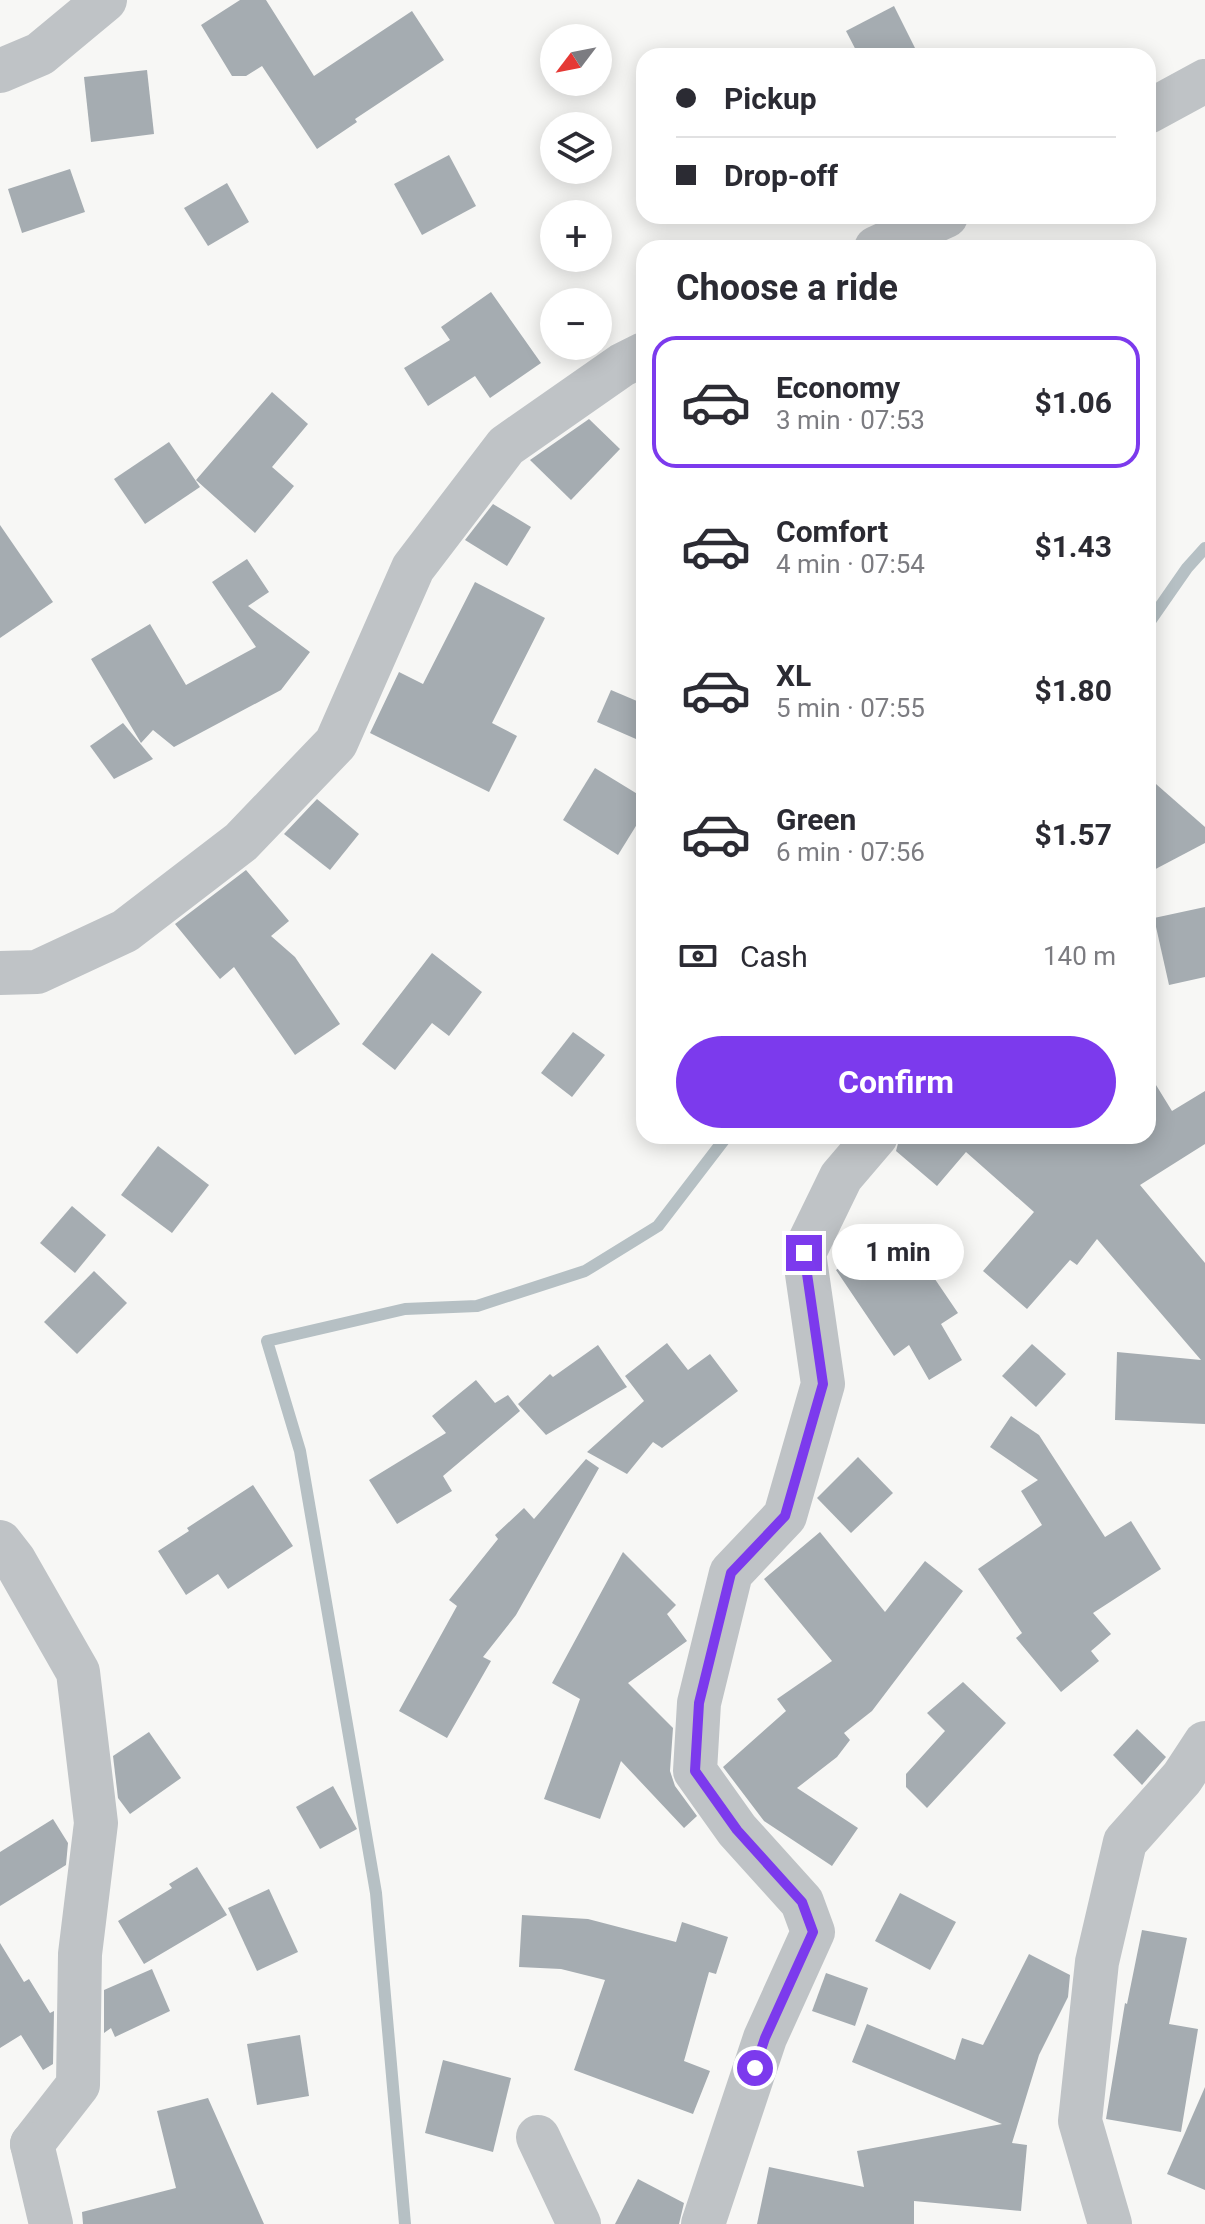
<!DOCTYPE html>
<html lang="en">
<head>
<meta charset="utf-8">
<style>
  body { margin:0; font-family:Roboto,sans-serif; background:#f7f7f7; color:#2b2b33; height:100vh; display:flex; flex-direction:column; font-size:30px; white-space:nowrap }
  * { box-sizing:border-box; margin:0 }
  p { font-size:26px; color:#7c7c81 }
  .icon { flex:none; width:44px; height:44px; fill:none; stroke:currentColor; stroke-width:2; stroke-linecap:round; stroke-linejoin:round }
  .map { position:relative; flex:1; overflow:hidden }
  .side { position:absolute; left:636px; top:240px; width:520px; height:904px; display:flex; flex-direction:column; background:#fff; border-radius:24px; box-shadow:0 4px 20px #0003 }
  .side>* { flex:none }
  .hud { position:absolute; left:636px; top:48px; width:520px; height:176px; border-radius:24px; box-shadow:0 4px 20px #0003; display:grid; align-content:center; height:176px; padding:0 40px; background:#fff }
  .needle { width:52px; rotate:238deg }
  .fabs { position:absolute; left:540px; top:24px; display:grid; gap:16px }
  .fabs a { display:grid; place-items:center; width:72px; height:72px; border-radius:50%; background:#fff; box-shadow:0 4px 20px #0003; font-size:40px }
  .end { position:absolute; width:36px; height:36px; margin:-18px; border:10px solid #7c3aed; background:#fff; box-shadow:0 0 0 4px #fff }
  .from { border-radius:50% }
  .bubble { position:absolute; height:56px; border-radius:28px; background:#fff; box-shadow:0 4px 20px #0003; font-size:26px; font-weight:700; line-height:56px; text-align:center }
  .hud b { display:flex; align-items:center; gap:28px; height:76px; font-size:30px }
  .hud b+b { border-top:2px solid #e1e1e2 }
  .hud i { width:20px; height:20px; background:#2b2b33 }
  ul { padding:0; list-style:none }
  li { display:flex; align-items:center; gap:24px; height:132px; margin:0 16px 12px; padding:0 24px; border:4px solid transparent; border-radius:24px }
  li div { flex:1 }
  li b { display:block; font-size:30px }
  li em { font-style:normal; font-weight:700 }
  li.active { border-color:#7c3aed }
  li>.icon { width:72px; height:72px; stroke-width:1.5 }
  h2 { padding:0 40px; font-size:36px; line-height:96px }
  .pay { display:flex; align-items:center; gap:20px; height:88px; padding:0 40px; font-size:30px }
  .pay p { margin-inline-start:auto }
  .primary-button { display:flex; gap:16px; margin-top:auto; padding:16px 40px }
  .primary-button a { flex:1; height:92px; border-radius:48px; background:#7c3aed; color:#fff; font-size:32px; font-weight:700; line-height:92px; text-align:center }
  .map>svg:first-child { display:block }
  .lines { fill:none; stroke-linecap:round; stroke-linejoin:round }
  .stream { stroke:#b6c0c4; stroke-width:12 }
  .building { fill:#a5acb1 }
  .street { stroke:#bfc3c6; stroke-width:44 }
  .route { stroke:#7c3aed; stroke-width:10 }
</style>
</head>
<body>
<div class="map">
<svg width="1205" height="2224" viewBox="0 0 1205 2224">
  <rect width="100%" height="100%" fill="#f7f7f5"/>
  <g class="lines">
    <!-- stream -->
    <g class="stream">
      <polyline points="1148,624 1187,568 1205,548"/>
      <polyline points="405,2224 376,1893 300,1451 267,1341 405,1309 477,1306 585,1271 658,1226 727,1136"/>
    </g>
  </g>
  <!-- building -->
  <g class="building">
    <polygon points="240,0 266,0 314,76 412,11 444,60 355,119 357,122 317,149 262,66 246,76 232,76 201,25"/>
    <polygon points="894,6 919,56 859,56 846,31"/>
    <polygon points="147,70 154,134 91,142 84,77"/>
    <polygon points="449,155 476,206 422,235 394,184"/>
    <polygon points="70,169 85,212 22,233 8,189"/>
    <polygon points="227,183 249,222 208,246 184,208"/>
    <polygon points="491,292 541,363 490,398 475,376 428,406 404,368 450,340 441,327"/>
    <polygon points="272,392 308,424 272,467 294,486 255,533 196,480"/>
    <polygon points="589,419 620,449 571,500 530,460"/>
    <polygon points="169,442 200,487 145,524 114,479"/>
    <polygon points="493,504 531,527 507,566 465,540"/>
    <polygon points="0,525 53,602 0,638"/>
    <polygon points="247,559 269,592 248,606 310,652 281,690 174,747 153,730 141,743 91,659 150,624 186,685 256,647 212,582"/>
    <polygon points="475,582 545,618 492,723 517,736 489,792 370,733 399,672 423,684"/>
    <polygon points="611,690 644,704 644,721 636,739 597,722"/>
    <polygon points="123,723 153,759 114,779 90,746"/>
    <polygon points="595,768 644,798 644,813 618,855 563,820"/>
    <polygon points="1148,777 1205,827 1205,843 1148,873"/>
    <polygon points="317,799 359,834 330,870 284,834"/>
    <polygon points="246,870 289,921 271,936 295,957 340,1024 295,1055 234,967 220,979 175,924"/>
    <polygon points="1205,907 1205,977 1169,985 1154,918"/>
    <polygon points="432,953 482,992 449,1036 432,1023 395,1070 362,1044"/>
    <polygon points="573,1032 605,1055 572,1097 541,1073"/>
    <polygon points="1148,1072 1172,1111 1205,1091 1205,1144 1140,1185 1205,1263 1205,1424 1115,1420 1117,1352 1201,1360 1097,1239 1077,1265 1070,1260 1027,1309 983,1271 1034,1212 966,1152 937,1186 896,1151 900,1136 1148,1136"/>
    <polygon points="158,1146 209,1185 172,1233 121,1195"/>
    <polygon points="72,1206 106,1235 75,1273 40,1243"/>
    <polygon points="886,1236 911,1273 924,1263 958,1313 941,1324 962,1360 929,1380 909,1345 894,1356 836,1270"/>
    <polygon points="94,1271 127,1303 77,1354 44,1322"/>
    <polygon points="667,1343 688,1370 710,1354 738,1391 662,1448 653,1442 627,1474 587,1452 644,1401 625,1376"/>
    <polygon points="1032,1344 1066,1374 1036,1407 1002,1376"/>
    <polygon points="598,1345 627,1387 546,1435 518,1404 550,1374 553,1377"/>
    <polygon points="476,1380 495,1403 508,1395 520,1411 443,1476 452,1491 397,1524 369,1480 446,1433 432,1416"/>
    <polygon points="1011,1416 1039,1435 1105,1537 1131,1521 1161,1569 1093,1613 1111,1634 1091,1651 1099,1661 1061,1692 1016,1638 1022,1633 978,1569 1042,1525 1021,1491 1038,1480 990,1447"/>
    <polygon points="858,1457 893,1493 851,1533 817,1498"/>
    <polygon points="586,1459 599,1468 516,1615 483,1657 491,1661 447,1738 399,1711 457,1606 449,1600 498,1539 495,1535 524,1508 534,1519"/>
    <polygon points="253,1485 293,1546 228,1589 218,1574 186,1595 158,1551 189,1531 187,1528"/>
    <polygon points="820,1532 885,1612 925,1561 963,1591 872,1711 844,1733 850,1740 837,1757 797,1788 858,1828 832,1866 764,1821 723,1767 786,1711 777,1699 832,1661 764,1579"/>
    <polygon points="623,1552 676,1605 667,1614 687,1641 628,1683 673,1728 670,1771 675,1786 697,1816 684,1828 621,1761 600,1819 544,1799 580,1699 552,1683"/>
    <polygon points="963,1682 1006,1723 927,1808 906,1787 906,1774 945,1731 927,1713"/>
    <polygon points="1137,1729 1166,1757 1142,1785 1113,1755"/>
    <polygon points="149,1732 181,1778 130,1814 118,1798 113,1756"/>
    <polygon points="333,1786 357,1829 320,1849 296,1807"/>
    <polygon points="53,1819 68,1843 66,1865 0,1906 0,1852"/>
    <polygon points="197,1867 227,1915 144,1964 118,1921 172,1888 169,1884"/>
    <polygon points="269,1889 298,1952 257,1971 228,1908"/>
    <polygon points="900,1893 956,1922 930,1970 875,1941"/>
    <polygon points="522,1915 588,1919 676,1942 682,1922 728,1937 716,1974 709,1972 684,2061 710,2071 693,2114 574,2070 605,1980 561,1969 519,1967"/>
    <polygon points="1142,1930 1187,1938 1169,2024 1198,2029 1181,2132 1106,2119 1125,2003 1127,2004"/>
    <polygon points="0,1943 24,1982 29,1979 50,2013 54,2011 53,2064 43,2070 21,2035 0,2048"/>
    <polygon points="1029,1954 1070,1975 1068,1997 1039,2055 1012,2143 1027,2145 1021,2211 914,2201 914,2224 757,2224 769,2167 864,2187 857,2151 1002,2124 852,2062 867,2024 955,2060 962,2038 983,2045"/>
    <polygon points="152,1969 170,2011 115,2037 111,2028 104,2033 104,1990"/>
    <polygon points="826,1973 868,1988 855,2026 812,2011"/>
    <polygon points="300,2035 309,2096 257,2105 247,2044"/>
    <polygon points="443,2060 511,2078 493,2152 425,2133"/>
    <polygon points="1205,2087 1205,2190 1167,2174"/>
    <polygon points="208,2098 264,2224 83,2224 82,2212 176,2188 157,2111"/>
    <polygon points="638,2179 684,2203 679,2224 615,2224"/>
  </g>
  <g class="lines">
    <!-- street -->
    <g class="street">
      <polyline points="0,71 40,54 105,0"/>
      <polyline points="1148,112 1205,81"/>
      <polyline points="876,248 946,216"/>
      <polyline points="0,973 37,972 125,931 241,842 336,743 413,568 506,446 622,365 644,354"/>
      <polyline points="0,1542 14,1560 78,1672 96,1823 80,1954 78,2085 32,2144"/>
      <polyline points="538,2137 579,2224"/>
      <polyline points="32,2144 51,2224"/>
      <polyline points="703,2224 765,2038 813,1932 802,1902 737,1830 695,1771 699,1703 731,1573 785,1516 823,1384 804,1253 841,1177 876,1136"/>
      <polyline points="1110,2224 1080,2121 1097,1962 1125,1842 1182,1778 1205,1743"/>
    </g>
  </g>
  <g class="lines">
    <!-- route -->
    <polyline class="route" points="755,2068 765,2038 813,1932 802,1902 737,1830 695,1771 699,1703 731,1573 785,1516 823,1384 804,1253"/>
  </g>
</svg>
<div class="fabs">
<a><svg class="needle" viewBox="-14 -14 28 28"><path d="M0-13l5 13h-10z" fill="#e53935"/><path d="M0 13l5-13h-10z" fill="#7c7c81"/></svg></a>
<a><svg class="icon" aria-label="layers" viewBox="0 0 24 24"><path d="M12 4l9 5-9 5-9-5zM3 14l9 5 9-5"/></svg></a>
<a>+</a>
<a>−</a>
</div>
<i class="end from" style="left:755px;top:2068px"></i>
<i class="end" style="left:804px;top:1253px"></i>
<div class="bubble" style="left:832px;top:1224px;width:132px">1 min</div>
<div class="hud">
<b><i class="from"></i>Pickup</b>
<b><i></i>Drop-off</b>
</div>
<section class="side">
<h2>Choose a ride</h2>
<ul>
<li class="active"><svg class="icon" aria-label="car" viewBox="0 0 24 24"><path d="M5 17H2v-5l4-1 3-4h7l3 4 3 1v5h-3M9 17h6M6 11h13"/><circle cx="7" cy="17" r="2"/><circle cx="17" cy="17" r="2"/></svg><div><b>Economy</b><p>3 min · 07:53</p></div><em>$1.06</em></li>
<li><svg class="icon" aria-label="car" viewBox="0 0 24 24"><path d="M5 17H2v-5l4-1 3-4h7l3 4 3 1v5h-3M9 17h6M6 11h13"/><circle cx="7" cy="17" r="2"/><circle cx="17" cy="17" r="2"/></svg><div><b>Comfort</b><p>4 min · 07:54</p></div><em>$1.43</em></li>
<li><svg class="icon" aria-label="car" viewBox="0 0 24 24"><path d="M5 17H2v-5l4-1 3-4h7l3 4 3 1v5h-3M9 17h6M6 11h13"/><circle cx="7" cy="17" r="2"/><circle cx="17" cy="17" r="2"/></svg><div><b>XL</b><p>5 min · 07:55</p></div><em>$1.80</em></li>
<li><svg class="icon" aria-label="car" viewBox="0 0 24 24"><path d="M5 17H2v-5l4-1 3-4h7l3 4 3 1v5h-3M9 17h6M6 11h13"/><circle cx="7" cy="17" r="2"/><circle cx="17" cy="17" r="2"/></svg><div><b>Green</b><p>6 min · 07:56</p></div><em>$1.57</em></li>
</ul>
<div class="pay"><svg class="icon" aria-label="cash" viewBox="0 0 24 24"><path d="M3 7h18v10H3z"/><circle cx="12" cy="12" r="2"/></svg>Cash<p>140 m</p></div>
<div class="primary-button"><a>Confirm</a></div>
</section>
</div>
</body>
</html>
